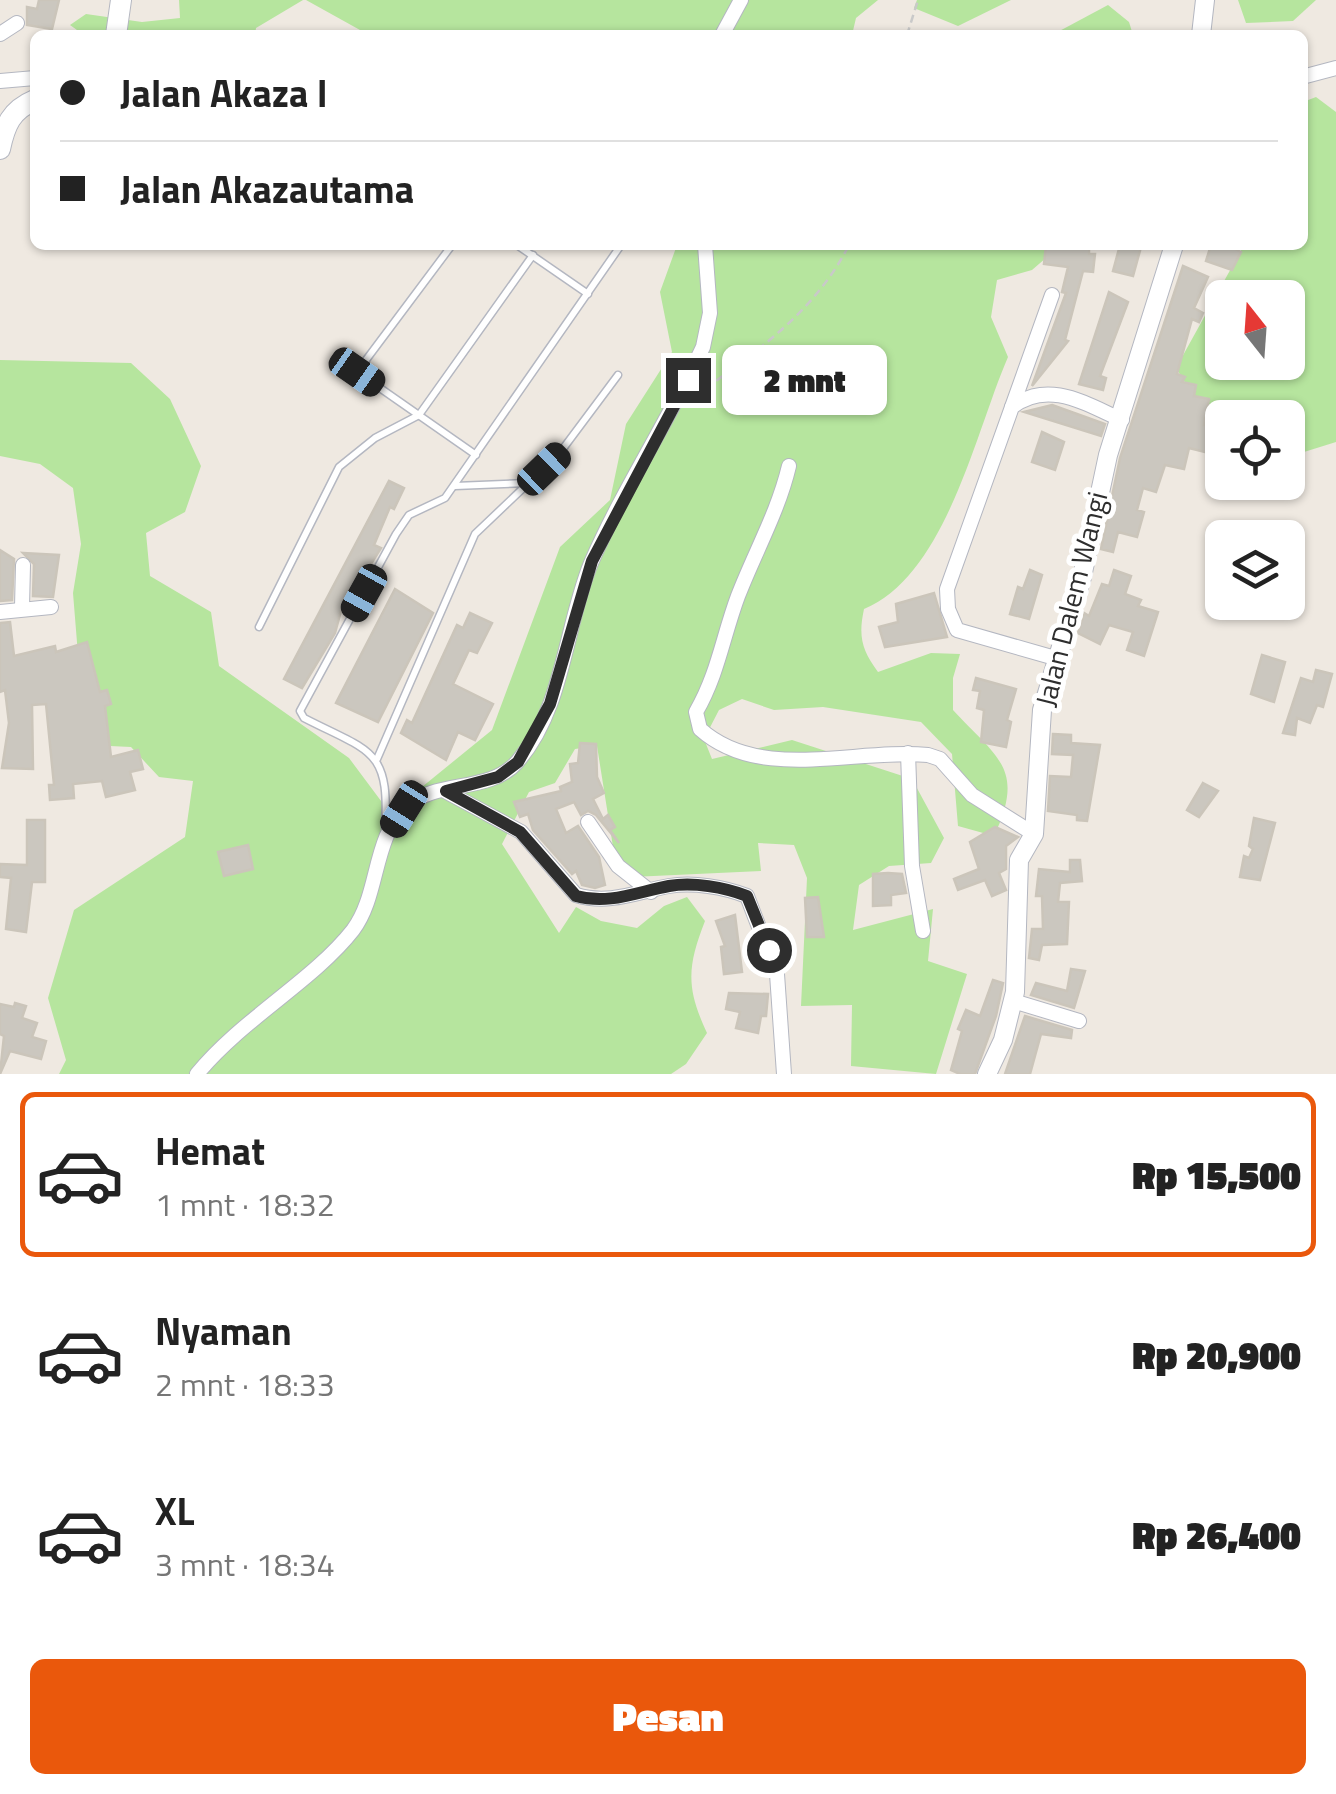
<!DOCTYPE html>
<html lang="id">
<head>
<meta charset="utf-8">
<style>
  body { margin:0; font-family:"Titillium Web",sans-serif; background:#f6f6f6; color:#222; height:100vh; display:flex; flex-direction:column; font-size:38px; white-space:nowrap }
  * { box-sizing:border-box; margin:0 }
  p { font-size:32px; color:#767676 }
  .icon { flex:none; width:55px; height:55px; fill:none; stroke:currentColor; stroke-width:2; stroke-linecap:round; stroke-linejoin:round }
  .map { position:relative; height:1074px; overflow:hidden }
  .details { display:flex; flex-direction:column; background:#fff; flex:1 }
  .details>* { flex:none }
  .hud { position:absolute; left:30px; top:30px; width:1278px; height:220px; border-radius:15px; box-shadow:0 2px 8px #0004; display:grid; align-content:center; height:220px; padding:0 30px; background:#fff }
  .needle { width:65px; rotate:343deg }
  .fabs { position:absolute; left:1205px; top:280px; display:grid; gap:20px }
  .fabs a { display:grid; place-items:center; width:100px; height:100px; border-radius:15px; background:#fff; box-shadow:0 2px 8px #0004; font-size:50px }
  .end { position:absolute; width:45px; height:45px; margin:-22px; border:12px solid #2e2e2e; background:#fff; box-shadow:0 0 0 5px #fff }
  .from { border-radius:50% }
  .bubble { position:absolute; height:70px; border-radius:15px; background:#fff; box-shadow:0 2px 8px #0004; font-size:32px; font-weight:800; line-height:70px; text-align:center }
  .car { position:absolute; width:30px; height:60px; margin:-30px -15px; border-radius:12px; box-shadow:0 0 8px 2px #0007; background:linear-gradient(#222 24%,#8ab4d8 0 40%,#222 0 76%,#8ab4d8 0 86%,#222 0) }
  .hud b { display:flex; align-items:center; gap:35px; height:95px; font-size:38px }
  .hud b+b { border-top:2px solid #e0e0e0 }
  .hud i { width:25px; height:25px; background:#222 }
  ul { padding:18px 0 0; list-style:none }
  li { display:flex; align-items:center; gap:30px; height:165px; margin:0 20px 15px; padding:0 10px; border:5px solid transparent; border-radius:15px }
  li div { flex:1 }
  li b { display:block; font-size:38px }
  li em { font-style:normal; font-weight:800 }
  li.selected { border-color:#ea580c }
  li>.icon { width:90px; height:90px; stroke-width:1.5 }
  .cta { display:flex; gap:20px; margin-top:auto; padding:20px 30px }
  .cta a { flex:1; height:115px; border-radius:15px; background:#ea580c; color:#fff; font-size:40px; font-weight:800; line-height:115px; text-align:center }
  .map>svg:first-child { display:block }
  .green { fill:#b6e59e; fill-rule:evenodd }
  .building { fill:#cbc7bf; stroke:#cbc5ba; stroke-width:2.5 }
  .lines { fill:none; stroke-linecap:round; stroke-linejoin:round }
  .service-casing { stroke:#b4b7c1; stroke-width:9 }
  .minor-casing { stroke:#b4b7c1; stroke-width:16 }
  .tertiary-casing { stroke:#b4b7c1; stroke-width:20 }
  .secondary-casing { stroke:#b4b7c1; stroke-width:22 }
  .path { stroke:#c9c9c9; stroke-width:2.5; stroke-dasharray:8 5; stroke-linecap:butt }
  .service { stroke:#fff; stroke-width:6 }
  .minor { stroke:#fff; stroke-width:14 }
  .tertiary { stroke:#fff; stroke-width:18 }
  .secondary { stroke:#fff; stroke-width:20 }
  .route { stroke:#2e2e2e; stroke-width:12 }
  .labels { text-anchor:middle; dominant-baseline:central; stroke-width:10; stroke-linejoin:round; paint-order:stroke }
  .street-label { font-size:28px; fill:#2e2e2e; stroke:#fff }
</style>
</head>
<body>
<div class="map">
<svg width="1336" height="1074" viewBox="0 0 1336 1074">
  <rect width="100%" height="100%" fill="#efe9e1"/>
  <!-- green -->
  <g class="green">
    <polygon points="179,0 303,0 256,28 255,35 84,35 70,25 86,14 142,22 180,18"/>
    <polygon points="306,0 878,0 856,18 852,35 369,35"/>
    <polygon points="917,0 1011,0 958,26 914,8"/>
    <polygon points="1238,0 1316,0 1293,21 1246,23"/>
    <polygon points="1108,5 1129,22 1133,35 1052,35"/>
    <path d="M1316,97L1336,112V442L1288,457V418H1222V432L1212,427L1176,368L1244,245H1302L1303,102ZM1222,298H1288V362H1222Z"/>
    <path d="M677,245H1061L1032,270L997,280L991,317L1008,357C975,433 946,575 864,609C858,637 862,650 878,672L931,653L960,654L953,678V710C997,758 1026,768 994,836L958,826L952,754L921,722L823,707L774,710L742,699L719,710L704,739L712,759L792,740L912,779L944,838L931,863L889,866L859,885L853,930L933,909L928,961L967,974L936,1074L851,1066L852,1005L801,1006L807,878L794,845L758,843L761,871L632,877L614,853L597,746L575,749L555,783L529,792L502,844L559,933L576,907L601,921L637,928L664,906L687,897L705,921C687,967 686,988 707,1033L686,1064L671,1074H59L66,1060L48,998L74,910L185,837L193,781L159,777L131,747L110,746L79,667L73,593L81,544L73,488L40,464L0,456V360L131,363L170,399L201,466L185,512L146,533L150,576L211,612L219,666L349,758L390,813L492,730L560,547L610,500L626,424L672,352L660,292Z"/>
  </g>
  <!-- building -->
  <g class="building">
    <polygon points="39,0 59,0 52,29 27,25 27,7 37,9"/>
    <polygon points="1046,245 1089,245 1089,254 1095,254 1093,272 1083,271 1065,340 1068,341 1032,386 1066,293 1062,292 1068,267 1044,264"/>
    <polygon points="1120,245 1141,247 1133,276 1113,271"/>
    <polygon points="1211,245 1227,245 1241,252 1232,270 1206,261"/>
    <polygon points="1183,266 1208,277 1194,308 1203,313 1199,322 1192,319 1177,374 1185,377 1182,382 1196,385 1194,396 1209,399 1204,425 1219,428 1213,454 1189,448 1184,469 1165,465 1156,492 1143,488 1137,510 1144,512 1137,537 1118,532 1113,552 1101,549 1120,458"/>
    <polygon points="1109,292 1128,302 1100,376 1106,378 1103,390 1079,384"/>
    <polygon points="1052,405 1105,424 1101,436 1024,412"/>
    <polygon points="1042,432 1064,442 1055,470 1032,462"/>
    <polygon points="389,481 404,488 394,509 390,507 374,545 381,548 341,611 335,633 302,688 284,679"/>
    <polygon points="0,550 14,559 12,600 0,601"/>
    <polygon points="23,553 59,555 53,597 33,596 34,564"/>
    <polygon points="1030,570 1042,575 1029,619 1010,614 1018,587 1023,589"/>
    <polygon points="1114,570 1131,576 1125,594 1141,600 1138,606 1158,612 1144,656 1127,650 1133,632 1109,625 1100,644 1078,633 1084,613 1089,616 1102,584 1109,586"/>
    <polygon points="395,589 433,613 378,722 336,703"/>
    <polygon points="934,593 947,637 885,647 879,627 898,622 896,604"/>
    <polygon points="470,613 492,623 477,653 469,650 453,684 493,704 475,740 458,732 446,760 401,733 407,720 412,723 457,625 463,628"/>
    <polygon points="10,622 14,656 55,646 56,652 87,642 100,692 107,690 111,704 105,706 111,757 138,750 143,769 130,772 135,790 106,797 102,781 73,784 74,798 50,800 49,785 54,785 46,704 32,705 33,769 2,768 9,723 5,690 0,692 0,623"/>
    <polygon points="1262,655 1285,662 1274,702 1251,694"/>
    <polygon points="1316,670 1332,674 1323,707 1317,705 1310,723 1297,718 1295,735 1283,733 1301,678 1313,682"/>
    <polygon points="976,678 1016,689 1007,720 1011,722 1006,747 981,742 984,710 977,708 980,691 973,690"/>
    <polygon points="1053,734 1071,735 1071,743 1100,745 1087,821 1077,820 1077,815 1048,811 1050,776 1071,777 1073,755 1052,754"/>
    <polygon points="580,743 596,744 597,777 604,793 593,799 603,819 608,815 615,827 610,830 619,843 596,815 588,811 581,815 574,802 556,809 566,833 578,826 599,857 605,885 595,888 582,885 576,871 572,874 533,830 528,814 520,817 514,802 561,791 560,787 572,782 570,764 578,763"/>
    <polygon points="1203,783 1218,791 1199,817 1187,810"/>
    <polygon points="1254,818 1275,823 1260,880 1240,877 1244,856 1249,858 1253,849 1249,846"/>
    <polygon points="27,820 45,820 45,882 32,882 26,932 6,929 11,878 0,877 0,864 27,865"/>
    <polygon points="995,827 1018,837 1006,846 1006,869 999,873 1006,890 992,896 985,880 958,890 954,879 979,869 970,842"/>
    <polygon points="248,845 253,869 224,876 218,852"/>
    <polygon points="1070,860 1080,860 1082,881 1060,883 1058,902 1069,902 1067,944 1042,945 1039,960 1029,958 1032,929 1043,929 1042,896 1036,896 1039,869 1070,872"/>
    <polygon points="888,873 902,874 906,893 891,895 891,905 873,906 873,874"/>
    <polygon points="818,897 824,937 807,937 805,898"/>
    <polygon points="735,915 742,972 724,974 721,947 725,946 716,921"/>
    <polygon points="1071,969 1085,971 1074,1008 1031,995 1036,983 1067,991"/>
    <polygon points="993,980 1003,983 996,1016 975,1074 960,1074 951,1070 962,1031 958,1029 966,1010 980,1016"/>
    <polygon points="729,993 768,994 766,1016 761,1016 758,1033 736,1028 740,1012 726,1009"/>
    <polygon points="15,1003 26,1006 22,1018 37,1023 32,1037 46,1041 41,1059 10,1051 0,1074 4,1036 0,1034 0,1004 14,1007"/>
    <polygon points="1025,1016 1072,1030 1071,1038 1041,1034 1030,1074 1005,1074"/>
  </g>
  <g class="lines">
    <defs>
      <g id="service">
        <polyline points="452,245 357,372 476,455"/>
        <polyline points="517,245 588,294"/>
        <polyline points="455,486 528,483"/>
        <polyline points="259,627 339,467 375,438 419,415 533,255"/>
        <polyline points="377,759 475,534 559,454 618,375"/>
        <path d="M385,828C390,748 370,752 304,718L300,711L396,534L409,515L445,498L621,245"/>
      </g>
      <g id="minor">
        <polyline points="0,34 17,23"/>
        <polyline points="722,35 741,0"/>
        <polyline points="1302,77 1336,68"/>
        <polyline points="0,81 35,78"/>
        <polyline points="1012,407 1052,295"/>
        <path d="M789,466C778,512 755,552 738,596C723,636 718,674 696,712L700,729C760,783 855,748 928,755L940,759L972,795L1034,834"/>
        <polyline points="22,607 23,565"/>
        <polyline points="0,612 51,607"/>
        <path d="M1055,658L957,630L948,609L947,589L1012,407C1048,379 1086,404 1122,420"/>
        <polyline points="908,753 912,866 923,931"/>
        <path d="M445,791L521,832L576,895C609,905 637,892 669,886C693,882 724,887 747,896L777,974L784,1074"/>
        <polyline points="588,822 618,866 651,892"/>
        <polyline points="1013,1001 1079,1021"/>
        <path d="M197,1074C242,1019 313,981 353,930C380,894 372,838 407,806C437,779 490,794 518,761C564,708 565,626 591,563C623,489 669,420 703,347L710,313L705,245"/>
      </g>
      <g id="tertiary">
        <polyline points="1201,35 1205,0"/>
        <polyline points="987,1074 1003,1040 1015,992 1019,860 1034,834 1042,710 1082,577 1108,455 1174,245"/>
      </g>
      <g id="secondary">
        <polyline points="116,35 121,0"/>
        <path d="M0,149C5,125 11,110 35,100"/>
      </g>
    </defs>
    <!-- service casing -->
    <use href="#service" class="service-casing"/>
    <!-- minor casing -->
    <use href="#minor" class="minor-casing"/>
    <!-- tertiary casing -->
    <use href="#tertiary" class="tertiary-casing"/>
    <!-- secondary casing -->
    <use href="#secondary" class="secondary-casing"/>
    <!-- path -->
    <g class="path">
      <polyline points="907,35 918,0"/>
      <path d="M695,396C755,353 815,312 849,245"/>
    </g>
    <!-- service -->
    <use href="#service" class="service"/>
    <!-- minor -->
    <use href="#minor" class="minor"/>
    <!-- tertiary -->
    <use href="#tertiary" class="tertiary"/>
    <!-- secondary -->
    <use href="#secondary" class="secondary"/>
  </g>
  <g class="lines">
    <!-- route -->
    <path class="route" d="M688,380L592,561L550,704L518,762L498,777L446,791L520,832L576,896C609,905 637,892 669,886C693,882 724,887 747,896L769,950"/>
  </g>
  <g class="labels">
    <!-- street labels -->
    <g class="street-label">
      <text transform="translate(1071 599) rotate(-76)">Jalan Dalem Wangi</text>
    </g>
  </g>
</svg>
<div class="fabs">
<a><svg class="needle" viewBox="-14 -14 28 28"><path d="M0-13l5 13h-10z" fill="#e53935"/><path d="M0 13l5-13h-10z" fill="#767676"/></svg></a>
<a><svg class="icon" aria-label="locate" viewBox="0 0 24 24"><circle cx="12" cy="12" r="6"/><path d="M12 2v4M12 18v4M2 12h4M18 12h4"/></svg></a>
<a><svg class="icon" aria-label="layers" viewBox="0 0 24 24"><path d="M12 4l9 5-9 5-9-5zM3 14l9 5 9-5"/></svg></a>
</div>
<i class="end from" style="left:769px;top:950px"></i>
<i class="end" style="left:688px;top:380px"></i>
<div class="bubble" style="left:722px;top:345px;width:165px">2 mnt</div>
<i class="car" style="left:357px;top:372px;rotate:125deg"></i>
<i class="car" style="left:544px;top:469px;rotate:46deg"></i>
<i class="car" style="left:364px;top:593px;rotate:209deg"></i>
<i class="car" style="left:404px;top:809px;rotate:212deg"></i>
<div class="hud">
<b><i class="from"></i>Jalan Akaza I</b>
<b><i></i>Jalan Akazautama</b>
</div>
</div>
<section class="details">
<ul>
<li class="selected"><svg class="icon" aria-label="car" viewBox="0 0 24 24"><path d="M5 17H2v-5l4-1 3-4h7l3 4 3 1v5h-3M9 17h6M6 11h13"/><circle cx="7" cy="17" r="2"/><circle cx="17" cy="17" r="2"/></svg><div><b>Hemat</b><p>1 mnt · 18:32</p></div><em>Rp 15,500</em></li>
<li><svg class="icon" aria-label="car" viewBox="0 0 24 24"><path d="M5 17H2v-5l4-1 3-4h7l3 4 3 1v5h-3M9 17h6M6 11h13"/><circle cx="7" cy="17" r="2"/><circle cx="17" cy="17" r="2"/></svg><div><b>Nyaman</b><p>2 mnt · 18:33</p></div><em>Rp 20,900</em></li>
<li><svg class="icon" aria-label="car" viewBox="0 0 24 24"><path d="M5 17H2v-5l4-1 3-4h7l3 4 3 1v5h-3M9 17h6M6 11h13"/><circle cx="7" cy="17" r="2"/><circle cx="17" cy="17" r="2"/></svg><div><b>XL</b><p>3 mnt · 18:34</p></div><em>Rp 26,400</em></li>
</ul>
<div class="cta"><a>Pesan</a></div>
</section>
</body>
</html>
